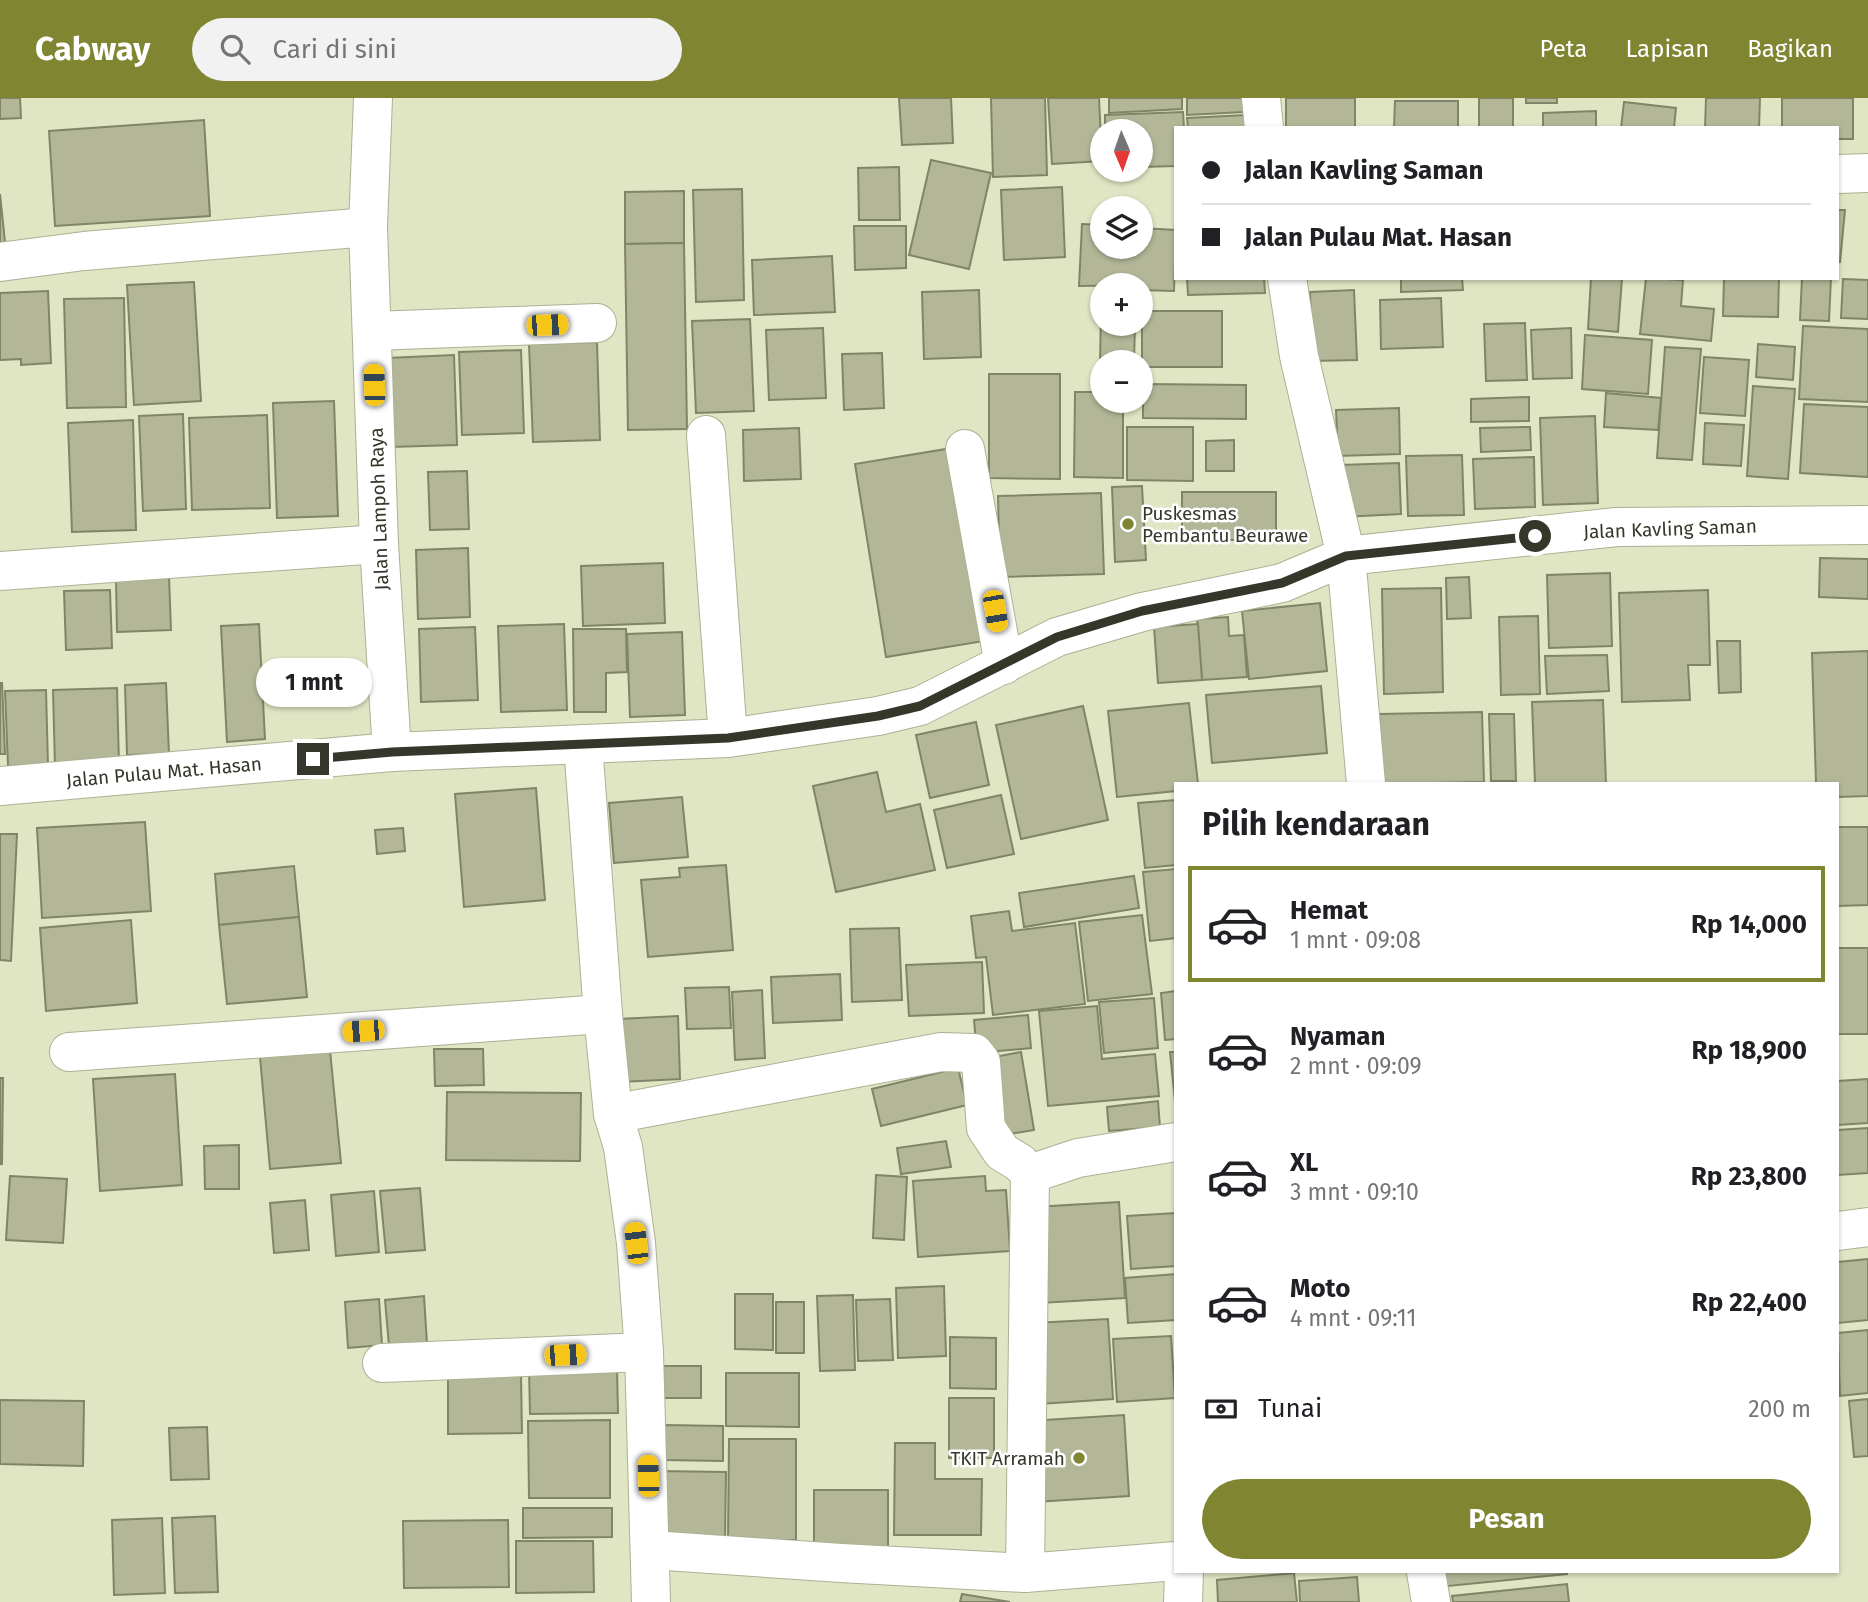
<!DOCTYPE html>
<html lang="id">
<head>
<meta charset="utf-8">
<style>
  body { margin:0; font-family:"Fira Sans",sans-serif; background:#f2f2f2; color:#202124; height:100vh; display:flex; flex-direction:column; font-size:26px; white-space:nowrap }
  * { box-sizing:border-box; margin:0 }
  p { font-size:23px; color:#757577 }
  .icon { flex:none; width:38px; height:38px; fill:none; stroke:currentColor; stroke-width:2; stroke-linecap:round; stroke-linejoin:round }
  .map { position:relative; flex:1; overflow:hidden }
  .details { position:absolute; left:1174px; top:684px; width:665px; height:791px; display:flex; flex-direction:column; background:#fff; border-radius:0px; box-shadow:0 2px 5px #0004 }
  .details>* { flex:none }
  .hud { position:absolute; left:1174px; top:28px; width:665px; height:154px; border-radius:0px; box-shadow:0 2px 5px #0004; display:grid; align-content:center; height:154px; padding:0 28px; background:#fff }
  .needle { width:46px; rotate:178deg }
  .controls { position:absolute; left:1090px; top:21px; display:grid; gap:14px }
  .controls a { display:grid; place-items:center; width:63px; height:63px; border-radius:50%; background:#fff; box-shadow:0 2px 5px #0004; font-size:35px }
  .end { position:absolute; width:32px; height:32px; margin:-16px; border:9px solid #35372a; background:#fff; box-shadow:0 0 0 4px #fff }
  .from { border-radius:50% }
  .bubble { position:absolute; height:49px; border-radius:24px; background:#fff; box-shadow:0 2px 5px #0004; font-size:23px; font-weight:700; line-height:49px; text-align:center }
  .car { position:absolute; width:21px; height:42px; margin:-21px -10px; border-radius:9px; box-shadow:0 0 5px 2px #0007; background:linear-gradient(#f5c518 24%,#345 0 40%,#f5c518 0 76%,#345 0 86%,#f5c518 0) }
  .hud b { display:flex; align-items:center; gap:24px; height:66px; font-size:26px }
  .hud b+b { border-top:2px solid #e0e0e0 }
  .hud i { width:18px; height:18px; background:#202124 }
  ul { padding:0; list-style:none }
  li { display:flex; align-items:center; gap:21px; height:116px; margin:0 14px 10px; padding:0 14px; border:4px solid transparent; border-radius:0px }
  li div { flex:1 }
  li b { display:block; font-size:26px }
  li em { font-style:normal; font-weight:700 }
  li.selected { border-color:#7f8531 }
  li>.icon { width:63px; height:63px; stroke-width:1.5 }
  h2 { padding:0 28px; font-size:32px; line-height:84px }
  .pay { display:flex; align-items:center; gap:18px; height:77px; padding:0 28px; font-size:26px }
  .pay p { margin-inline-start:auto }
  .action { display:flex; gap:14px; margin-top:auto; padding:14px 28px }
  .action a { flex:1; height:80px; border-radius:42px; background:#7f8531; color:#fff; font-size:28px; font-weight:700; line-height:80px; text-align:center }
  header { display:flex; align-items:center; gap:42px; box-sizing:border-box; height:98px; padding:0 35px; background:#7f8531; color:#fff }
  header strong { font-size:33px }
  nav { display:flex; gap:38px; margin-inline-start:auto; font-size:24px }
  .search { width:490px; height:63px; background:#f2f2f2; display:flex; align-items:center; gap:18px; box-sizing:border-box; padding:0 24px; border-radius:38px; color:#757577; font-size:26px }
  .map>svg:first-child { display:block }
  .building { fill:#b3b798; stroke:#818567; stroke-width:2 }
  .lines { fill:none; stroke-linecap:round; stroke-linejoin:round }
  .minor-casing { stroke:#adb193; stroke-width:40 }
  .minor { stroke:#fff; stroke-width:38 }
  .route { stroke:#35372a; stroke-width:9 }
  .poi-dot { fill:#7f8531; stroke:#fff; stroke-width:2.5 }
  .labels { text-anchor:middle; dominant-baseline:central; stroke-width:5; stroke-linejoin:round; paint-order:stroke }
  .street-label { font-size:19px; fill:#35372a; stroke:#fff }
  .poi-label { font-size:19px; fill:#35372a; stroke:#fff; text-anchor:start }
</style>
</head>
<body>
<header>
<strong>Cabway</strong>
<div class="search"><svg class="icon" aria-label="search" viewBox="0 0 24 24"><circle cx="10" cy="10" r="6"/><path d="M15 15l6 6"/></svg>Cari di sini</div>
<nav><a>Peta</a><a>Lapisan</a><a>Bagikan</a></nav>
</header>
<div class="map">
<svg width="1868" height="1504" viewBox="0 0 1868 1504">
  <rect width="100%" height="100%" fill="#e0e5c4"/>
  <!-- building -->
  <g class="building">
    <polygon points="0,0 20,0 21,20 0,21"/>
    <polygon points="899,0 951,0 953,45 902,47"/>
    <polygon points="991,0 1045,0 1047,77 993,79"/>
    <polygon points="1048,0 1099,0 1102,63 1052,66"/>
    <polygon points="1109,0 1182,0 1182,11 1109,15"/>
    <polygon points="1187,0 1243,0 1243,14 1187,17"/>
    <rect x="1286" y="0" width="69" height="30"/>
    <rect x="1479" y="0" width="34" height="30"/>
    <rect x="1526" y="0" width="31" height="5"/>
    <polygon points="1706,0 1760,0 1759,30 1705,30"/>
    <polygon points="1782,0 1853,0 1853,41 1838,41 1838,30 1782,30"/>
    <polygon points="1395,3 1458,3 1458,30 1394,30"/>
    <polygon points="1624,4 1676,10 1674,30 1621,30"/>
    <polygon points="1596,13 1596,30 1543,30 1543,15"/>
    <polygon points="1183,14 1184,30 1176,30 1176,68 1141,69 1141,33 1105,33 1105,17"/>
    <polygon points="1246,17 1247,30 1188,30 1187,20"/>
    <polygon points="204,22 210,118 55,128 49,33"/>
    <polygon points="931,62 991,75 969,171 909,157"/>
    <polygon points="899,69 900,122 859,122 858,70"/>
    <polygon points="1062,89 1065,159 1004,162 1001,92"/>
    <polygon points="742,91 744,202 696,204 693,92"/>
    <polygon points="684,93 684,145 625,146 625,94"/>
    <polygon points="0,96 6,154 0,155"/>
    <polygon points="1838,112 1845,112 1840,164 1838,164"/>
    <polygon points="1082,126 1102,127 1102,149 1141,149 1141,130 1176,132 1174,193 1141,192 1141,187 1079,188"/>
    <polygon points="854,128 906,128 906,170 855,172"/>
    <polygon points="684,145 687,331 628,332 625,146"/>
    <polygon points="832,158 835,214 754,217 752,162"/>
    <polygon points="1187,180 1264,180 1265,195 1188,197"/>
    <polygon points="1401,180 1462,180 1463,192 1401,194"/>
    <polygon points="1591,180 1622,180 1618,234 1588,231"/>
    <polygon points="1646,180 1683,182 1681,208 1714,211 1711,243 1640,236"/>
    <polygon points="1724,180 1779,180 1778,219 1723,218"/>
    <polygon points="1802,180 1831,180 1829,223 1800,222"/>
    <polygon points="1843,181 1868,182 1868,221 1841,220"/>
    <polygon points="194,184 201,303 134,307 127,187"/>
    <polygon points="979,192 981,259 924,261 922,194"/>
    <polygon points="1354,192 1357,262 1312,263 1310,194"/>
    <polygon points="48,193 51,265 21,267 21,261 0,262 0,195"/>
    <polygon points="124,200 126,309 67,310 64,201"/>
    <polygon points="1441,200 1443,249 1381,251 1380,202"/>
    <polygon points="1101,211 1102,211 1102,226 1135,226 1134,264 1102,264 1100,267"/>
    <rect x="1142" y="213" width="80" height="56"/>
    <polygon points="750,221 754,313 696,315 692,223"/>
    <polygon points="1525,225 1527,282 1486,283 1484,226"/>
    <polygon points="1803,228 1868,231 1868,304 1799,301"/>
    <polygon points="823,230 826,300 769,302 766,232"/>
    <polygon points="1571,230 1572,280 1533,281 1531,232"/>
    <polygon points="1585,237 1652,242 1648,296 1582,291"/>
    <polygon points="597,244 600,342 533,344 529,246"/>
    <polygon points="1758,246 1795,249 1793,282 1756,279"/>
    <polygon points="1665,249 1701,251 1692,362 1657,360"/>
    <polygon points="521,252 524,335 462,337 459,254"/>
    <polygon points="882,255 884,310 844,312 842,256"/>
    <polygon points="454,257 457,347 390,349 387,260"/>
    <polygon points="1704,259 1749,262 1745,318 1700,315"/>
    <polygon points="989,276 1060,276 1060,381 989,380"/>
    <polygon points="1143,286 1246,287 1246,321 1143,320"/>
    <polygon points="1753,288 1795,291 1788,381 1747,378"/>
    <polygon points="1075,294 1102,294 1102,303 1123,303 1123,380 1074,379"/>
    <polygon points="1606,295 1661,300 1658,332 1604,329"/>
    <polygon points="1529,299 1529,323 1471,324 1471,301"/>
    <polygon points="334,303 338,418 277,420 273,305"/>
    <polygon points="1804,306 1868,309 1868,379 1800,375"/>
    <polygon points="1399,310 1400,356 1338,358 1336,312"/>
    <polygon points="183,316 186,411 143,413 139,318"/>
    <polygon points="267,317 270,410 192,412 189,320"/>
    <polygon points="1595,318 1598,405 1543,407 1540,320"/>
    <polygon points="133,322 136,432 72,434 68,325"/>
    <polygon points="1705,325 1744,327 1741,368 1703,366"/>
    <polygon points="1127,329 1193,329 1193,383 1127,382"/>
    <polygon points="1530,329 1531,352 1481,354 1480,330"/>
    <polygon points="799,330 801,381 744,383 743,332"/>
    <polygon points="1234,342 1234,373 1206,373 1206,343"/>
    <polygon points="952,350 984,543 886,559 855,366"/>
    <polygon points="1462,357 1464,417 1408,418 1406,358"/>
    <polygon points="1534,359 1535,409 1475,411 1473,361"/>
    <polygon points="1399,365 1401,416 1342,419 1340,367"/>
    <polygon points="467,373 469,431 430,432 428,374"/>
    <polygon points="1142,388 1146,462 1115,464 1112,389"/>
    <rect x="1182" y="394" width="94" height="48"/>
    <polygon points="1101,395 1104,476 1000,479 998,398"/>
    <polygon points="468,450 470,519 418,521 416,452"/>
    <polygon points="1820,460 1868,461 1868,501 1819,499"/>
    <polygon points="663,465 665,525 583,528 581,468"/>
    <polygon points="1610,475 1612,548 1549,550 1547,477"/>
    <polygon points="169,479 171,532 117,534 116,481"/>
    <polygon points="1469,479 1471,520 1447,521 1446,480"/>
    <polygon points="1441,490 1443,594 1384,596 1382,491"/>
    <polygon points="110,492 112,550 66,552 64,493"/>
    <polygon points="1708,492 1710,567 1688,567 1690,602 1622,604 1619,495"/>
    <polygon points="1320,505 1327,573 1249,581 1242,513"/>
    <polygon points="1538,518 1540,596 1501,597 1499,519"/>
    <polygon points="1228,519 1229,538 1244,537 1247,579 1202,582 1197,521"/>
    <polygon points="259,526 265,641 227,644 221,528"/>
    <polygon points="564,526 567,612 501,614 498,528"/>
    <polygon points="1198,526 1202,582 1158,585 1154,529"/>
    <polygon points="475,529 478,602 421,604 419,531"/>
    <polygon points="573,531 626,531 627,574 606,575 606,614 574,614"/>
    <polygon points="682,534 685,617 630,619 627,536"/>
    <polygon points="1717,543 1740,543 1741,594 1719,595"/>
    <polygon points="1868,553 1868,698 1838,699 1838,686 1816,686 1812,555"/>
    <polygon points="1607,557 1609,593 1547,596 1545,558"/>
    <polygon points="0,585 2,585 5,656 0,656"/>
    <polygon points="166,585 169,656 127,657 125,587"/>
    <polygon points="1321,588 1327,655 1212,665 1206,597"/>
    <polygon points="117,590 119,667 55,669 53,592"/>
    <polygon points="46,592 48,667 8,668 5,593"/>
    <polygon points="1603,602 1606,686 1535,686 1532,604"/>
    <polygon points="1189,605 1198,686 1176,686 1176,693 1117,699 1108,613"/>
    <polygon points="1083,608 1108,722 1021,741 996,627"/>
    <polygon points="1482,614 1484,684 1381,686 1379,616"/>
    <polygon points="1489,616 1514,616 1516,683 1491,683"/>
    <polygon points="976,624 989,687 930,700 916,637"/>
    <polygon points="877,674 886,714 920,706 935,772 836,794 813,688"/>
    <polygon points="536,690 545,802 464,809 455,696"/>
    <polygon points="1001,697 1014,756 947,770 934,712"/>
    <polygon points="682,699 688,759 614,765 609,705"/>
    <polygon points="1176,702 1176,767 1145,770 1138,705"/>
    <polygon points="145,724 151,813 42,820 37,730"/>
    <polygon points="1838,729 1868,729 1868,807 1838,808"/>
    <polygon points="403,730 405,753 377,756 375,732"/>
    <polygon points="0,736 17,736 11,863 0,862"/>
    <polygon points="726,767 733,852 648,859 641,782 680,779 679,770"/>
    <polygon points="294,768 299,819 219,827 215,776"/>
    <polygon points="1176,771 1176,840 1150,843 1143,774"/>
    <polygon points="1134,778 1139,810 1024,829 1019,795"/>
    <polygon points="1009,813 1012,833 1075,825 1085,906 993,917 986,859 976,860 971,818"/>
    <polygon points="1142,817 1152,896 1088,903 1079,824"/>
    <polygon points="299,819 307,899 227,906 219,827"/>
    <polygon points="131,822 137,905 46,913 40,830"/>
    <polygon points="899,830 902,902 852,904 850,831"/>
    <rect x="1838" y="850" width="30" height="86"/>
    <polygon points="982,864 984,915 909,918 906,867"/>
    <polygon points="840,876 842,922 773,925 771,879"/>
    <polygon points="729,889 731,930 687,931 685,890"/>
    <polygon points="762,892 765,960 735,962 732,894"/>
    <polygon points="1176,893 1176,941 1165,942 1161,895"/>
    <polygon points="1154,900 1158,950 1104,955 1099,904"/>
    <polygon points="1097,908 1102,961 1155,956 1159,998 1048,1008 1039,913"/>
    <polygon points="1028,917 1031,950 977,955 974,922"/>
    <polygon points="678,918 680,981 621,984 618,921"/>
    <polygon points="434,951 483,951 484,987 435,988"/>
    <polygon points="330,952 341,1065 270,1071 260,959"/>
    <polygon points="1021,954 1034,1032 997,1038 984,961"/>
    <polygon points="1170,954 1176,954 1175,1003"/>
    <polygon points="958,970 967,1007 881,1028 872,991"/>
    <polygon points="175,976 182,1087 100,1093 93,981"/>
    <polygon points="0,980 3,980 2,1066 0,1066"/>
    <polygon points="1868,981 1868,1025 1838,1027 1838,983"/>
    <polygon points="447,994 581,995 580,1063 446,1062"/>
    <polygon points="1158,1003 1160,1029 1109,1033 1107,1009"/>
    <polygon points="1868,1030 1868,1075 1838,1077 1838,1032"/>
    <polygon points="946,1043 951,1069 901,1076 897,1050"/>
    <polygon points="239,1047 239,1091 205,1091 204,1048"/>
    <polygon points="876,1077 907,1079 904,1142 873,1140"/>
    <polygon points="10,1078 67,1081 63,1145 6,1142"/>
    <polygon points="985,1078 986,1093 1006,1092 1010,1153 918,1159 913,1083"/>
    <polygon points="420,1090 425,1152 386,1155 380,1093"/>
    <polygon points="374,1093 379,1154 336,1158 331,1097"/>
    <polygon points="305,1102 309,1152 274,1155 270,1105"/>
    <polygon points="1119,1104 1125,1200 1040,1205 1034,1109"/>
    <polygon points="1176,1115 1176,1168 1131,1171 1127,1118"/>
    <polygon points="1868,1161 1868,1222 1838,1225 1838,1164"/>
    <polygon points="1176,1176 1176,1222 1128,1225 1125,1180"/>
    <polygon points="944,1188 946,1258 898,1260 896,1190"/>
    <polygon points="735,1196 773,1196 773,1252 735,1251"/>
    <polygon points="853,1197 855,1272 820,1273 817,1198"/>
    <polygon points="424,1198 427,1246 389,1248 385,1202"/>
    <polygon points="379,1201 382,1247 348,1250 345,1204"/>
    <polygon points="890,1201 893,1262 858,1263 856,1202"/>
    <rect x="776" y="1204" width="28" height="51"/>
    <polygon points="1108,1221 1113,1301 1040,1306 1034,1225"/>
    <polygon points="1868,1232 1868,1295 1840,1298 1838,1235"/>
    <polygon points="1171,1238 1175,1300 1117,1304 1113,1241"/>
    <polygon points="950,1239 996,1240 996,1291 950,1290"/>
    <polygon points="660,1268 701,1268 701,1300 661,1300"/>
    <polygon points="617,1270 618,1315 530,1316 529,1271"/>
    <polygon points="726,1275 799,1275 799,1329 726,1328"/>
    <polygon points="448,1278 521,1278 522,1335 448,1336"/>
    <rect x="949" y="1300" width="45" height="60"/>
    <polygon points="1868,1301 1868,1358 1854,1359 1849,1303"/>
    <polygon points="0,1302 84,1303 83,1368 0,1366"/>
    <polygon points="1124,1317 1129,1398 1035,1404 1029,1323"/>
    <polygon points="610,1322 610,1400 529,1400 528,1323"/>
    <polygon points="665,1327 723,1328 723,1363 664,1362"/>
    <polygon points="207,1329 209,1381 171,1382 169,1330"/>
    <polygon points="729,1341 796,1341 796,1442 728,1442"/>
    <polygon points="895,1345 935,1345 935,1381 982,1381 981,1437 894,1437"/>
    <polygon points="657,1373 726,1374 725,1439 656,1438"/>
    <rect x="814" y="1392" width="74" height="59"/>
    <polygon points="523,1410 612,1410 612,1439 523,1440"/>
    <polygon points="215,1418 218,1494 175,1495 172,1420"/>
    <polygon points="162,1420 165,1495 114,1497 112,1422"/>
    <polygon points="508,1422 509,1489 404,1490 403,1423"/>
    <polygon points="516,1443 593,1443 594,1494 516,1495"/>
    <polygon points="1437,1474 1567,1474 1567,1476 1438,1489"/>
    <polygon points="1294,1475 1297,1504 1218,1504 1217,1482"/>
    <polygon points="1357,1479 1359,1504 1300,1504 1299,1483"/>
    <polygon points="1567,1486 1569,1504 1453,1504 1452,1498"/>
    <polygon points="962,1496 1010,1504 960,1504"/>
  </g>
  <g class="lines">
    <defs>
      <g id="minor">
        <polyline points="373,0 368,129 379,446 392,654"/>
        <polyline points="1261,0 1264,30"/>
        <polyline points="1838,76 1868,75"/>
        <polyline points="0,164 84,153 368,129"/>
        <polyline points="1287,180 1299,258 1346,458 1366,686"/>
        <polyline points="372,233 597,225"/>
        <polyline points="706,337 728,640"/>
        <polyline points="965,351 1004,567"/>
        <polyline points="0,473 379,446"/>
        <polyline points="583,646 603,916 613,1016 623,1049 636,1145 644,1254 651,1504"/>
        <polyline points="0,688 392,654 728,640 878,618 920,608 1057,539 1142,514 1282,485 1346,458 1617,429 1868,427"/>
        <polyline points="69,954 603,916"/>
        <polyline points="613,1016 941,954 974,955 981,964 986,1030 1002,1054 1020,1065 1030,1076"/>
        <polyline points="1838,1133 1868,1129"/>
        <polyline points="382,1265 644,1254"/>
        <polyline points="651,1452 841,1465 1025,1475 1176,1463"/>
        <polyline points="1426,1474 1431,1504"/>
        <polyline points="1025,1475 1030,1076 1078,1060 1176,1044"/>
        <polyline points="1183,1504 1184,1474"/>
      </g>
    </defs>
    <!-- minor casing -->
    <use href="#minor" class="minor-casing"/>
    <!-- minor -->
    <use href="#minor" class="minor"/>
  </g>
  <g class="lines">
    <!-- route -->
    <polyline class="route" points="313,661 392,654 728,640 878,618 920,608 1057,539 1142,513 1282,485 1346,458 1535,438"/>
  </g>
  <!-- markers -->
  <g class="poi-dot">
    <circle cx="1128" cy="426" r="7"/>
    <circle cx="1079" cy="1360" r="7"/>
  </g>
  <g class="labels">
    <!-- street labels -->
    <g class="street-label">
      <text transform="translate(379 411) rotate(-92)">Jalan Lampoh Raya</text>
      <text transform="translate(1670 431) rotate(-2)">Jalan Kavling Saman</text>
      <text transform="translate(164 674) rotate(-5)">Jalan Pulau Mat. Hasan</text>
    </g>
    <!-- poi labels -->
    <g class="poi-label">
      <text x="1142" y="415">Puskesmas<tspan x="1142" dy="22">Pembantu Beurawe</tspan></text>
      <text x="1065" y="1360" text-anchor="end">TKIT Arramah</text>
    </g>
  </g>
</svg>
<div class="controls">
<a><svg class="needle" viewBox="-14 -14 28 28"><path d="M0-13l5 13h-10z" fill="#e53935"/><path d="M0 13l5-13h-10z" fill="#757577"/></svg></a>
<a><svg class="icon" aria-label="layers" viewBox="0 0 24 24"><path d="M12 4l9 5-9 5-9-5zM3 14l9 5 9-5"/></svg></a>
<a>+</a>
<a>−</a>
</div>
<i class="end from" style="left:1535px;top:438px"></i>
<i class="end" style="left:313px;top:661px"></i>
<div class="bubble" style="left:256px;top:560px;width:116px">1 mnt</div>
<i class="car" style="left:547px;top:227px;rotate:88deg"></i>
<i class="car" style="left:374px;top:287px;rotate:358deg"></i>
<i class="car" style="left:995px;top:513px;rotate:170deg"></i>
<i class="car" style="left:363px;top:933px;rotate:266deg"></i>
<i class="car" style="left:636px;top:1145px;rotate:353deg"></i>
<i class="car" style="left:565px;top:1257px;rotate:88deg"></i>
<i class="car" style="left:648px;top:1378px;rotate:358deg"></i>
<div class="hud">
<b><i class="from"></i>Jalan Kavling Saman</b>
<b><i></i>Jalan Pulau Mat. Hasan</b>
</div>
<section class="details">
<h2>Pilih kendaraan</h2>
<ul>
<li class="selected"><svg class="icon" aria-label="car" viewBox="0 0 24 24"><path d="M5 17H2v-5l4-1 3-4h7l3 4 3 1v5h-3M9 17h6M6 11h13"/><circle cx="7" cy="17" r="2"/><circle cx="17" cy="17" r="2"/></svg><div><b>Hemat</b><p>1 mnt · 09:08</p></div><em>Rp 14,000</em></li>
<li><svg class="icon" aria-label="car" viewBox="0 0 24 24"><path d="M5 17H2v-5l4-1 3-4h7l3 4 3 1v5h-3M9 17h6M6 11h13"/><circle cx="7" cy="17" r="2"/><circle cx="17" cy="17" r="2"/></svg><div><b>Nyaman</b><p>2 mnt · 09:09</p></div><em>Rp 18,900</em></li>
<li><svg class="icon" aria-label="car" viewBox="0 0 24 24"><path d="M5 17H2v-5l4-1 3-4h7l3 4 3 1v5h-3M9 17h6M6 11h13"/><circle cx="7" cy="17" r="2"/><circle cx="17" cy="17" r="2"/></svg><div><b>XL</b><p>3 mnt · 09:10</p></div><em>Rp 23,800</em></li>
<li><svg class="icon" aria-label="car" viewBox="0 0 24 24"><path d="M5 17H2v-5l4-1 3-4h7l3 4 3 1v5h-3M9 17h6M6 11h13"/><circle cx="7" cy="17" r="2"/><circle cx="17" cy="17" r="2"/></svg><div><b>Moto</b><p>4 mnt · 09:11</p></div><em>Rp 22,400</em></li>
</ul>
<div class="pay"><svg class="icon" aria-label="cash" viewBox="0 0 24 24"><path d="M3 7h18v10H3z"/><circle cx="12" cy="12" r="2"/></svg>Tunai<p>200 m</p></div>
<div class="action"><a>Pesan</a></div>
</section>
</div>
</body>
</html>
